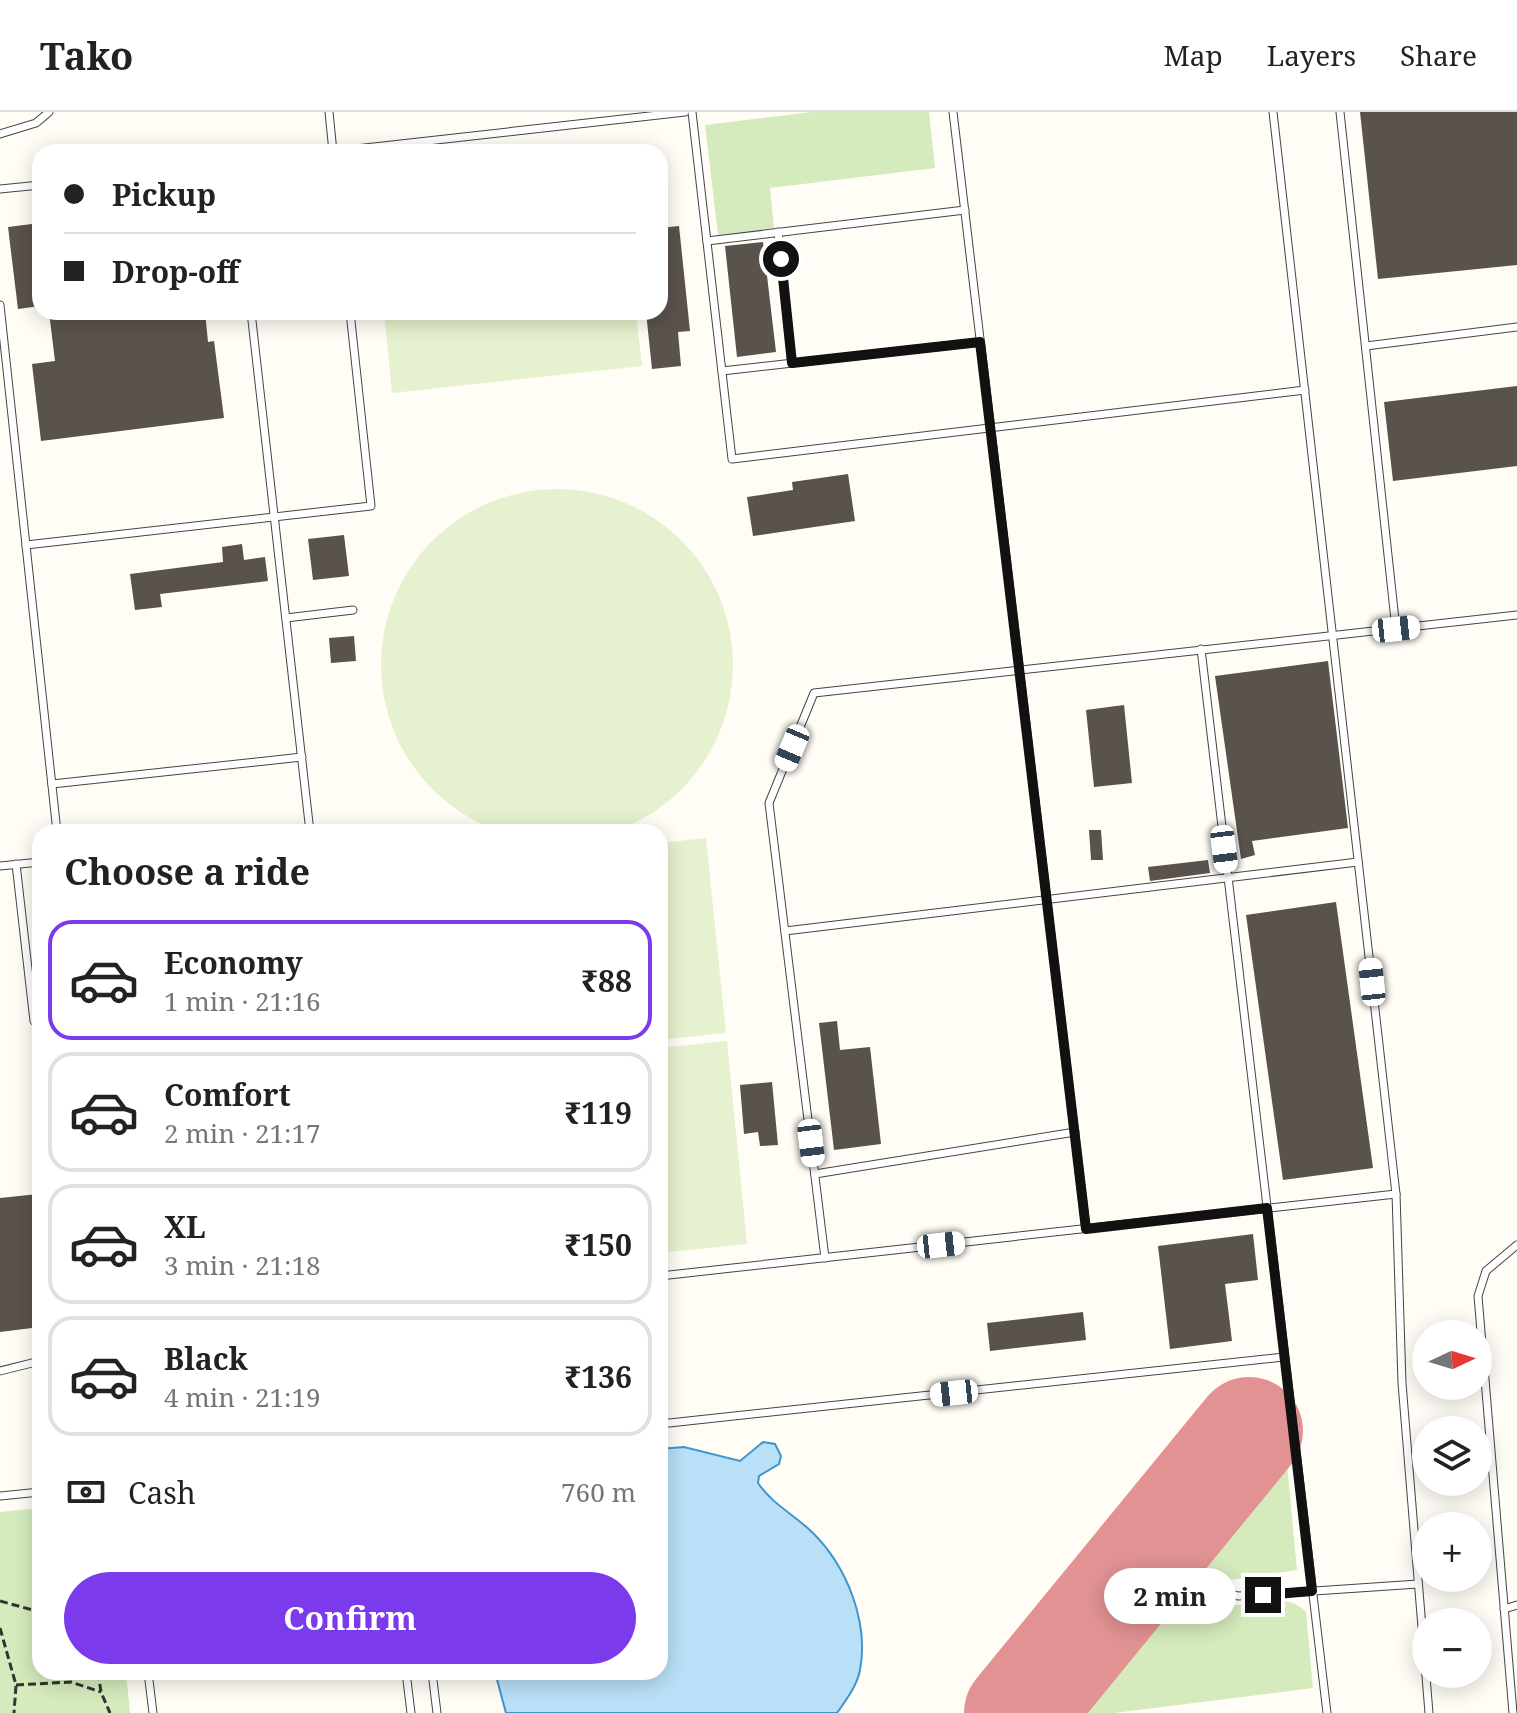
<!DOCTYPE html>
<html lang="en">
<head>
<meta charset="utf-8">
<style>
  body { margin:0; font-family:"Noto Serif",serif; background:#f2f2f2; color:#222; height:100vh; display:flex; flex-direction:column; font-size:30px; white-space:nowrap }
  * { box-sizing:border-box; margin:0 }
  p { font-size:26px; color:#767676 }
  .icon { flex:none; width:44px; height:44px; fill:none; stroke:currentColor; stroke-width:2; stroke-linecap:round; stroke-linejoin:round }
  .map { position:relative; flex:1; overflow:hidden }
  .drawer { position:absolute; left:32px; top:712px; width:636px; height:856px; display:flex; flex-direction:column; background:#fff; border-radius:24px; box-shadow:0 4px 20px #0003 }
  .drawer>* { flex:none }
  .hud { position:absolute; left:32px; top:32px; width:636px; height:176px; border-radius:24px; box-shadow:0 4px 20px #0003; display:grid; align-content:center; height:176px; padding:0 32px; background:#fff }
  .needle { width:52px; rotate:86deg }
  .tools { position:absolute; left:1412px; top:1208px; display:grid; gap:16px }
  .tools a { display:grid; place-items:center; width:80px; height:80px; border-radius:50%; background:#fff; box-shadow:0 4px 20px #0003; font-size:40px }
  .end { position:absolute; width:36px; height:36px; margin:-18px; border:10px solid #111; background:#fff; box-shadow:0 0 0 4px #fff }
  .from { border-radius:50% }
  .bubble { position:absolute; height:56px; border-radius:28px; background:#fff; box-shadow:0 4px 20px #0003; font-size:26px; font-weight:700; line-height:56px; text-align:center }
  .car { position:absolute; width:24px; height:48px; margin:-24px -12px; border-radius:10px; box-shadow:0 0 6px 2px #0007; background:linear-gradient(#fff 24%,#345 0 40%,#fff 0 76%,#345 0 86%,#fff 0) }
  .hud b { display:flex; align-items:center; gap:28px; height:76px; font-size:30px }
  .hud b+b { border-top:2px solid #e0e0e0 }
  .hud i { width:20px; height:20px; background:#222 }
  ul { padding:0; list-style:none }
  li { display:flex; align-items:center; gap:24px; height:120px; margin:0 16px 12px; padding:0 16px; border:4px solid #e0e0e0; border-radius:24px }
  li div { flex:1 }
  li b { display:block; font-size:30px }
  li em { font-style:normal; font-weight:700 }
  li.active { border-color:#7c3aed }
  li>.icon { width:72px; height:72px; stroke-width:1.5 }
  h2 { padding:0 32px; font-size:36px; line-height:96px }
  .pay { display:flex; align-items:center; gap:20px; height:88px; padding:0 32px; font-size:30px }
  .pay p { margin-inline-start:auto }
  .action { display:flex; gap:16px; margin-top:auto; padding:16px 32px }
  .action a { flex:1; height:92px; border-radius:48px; background:#7c3aed; color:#fff; font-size:32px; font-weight:700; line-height:92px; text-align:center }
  header { display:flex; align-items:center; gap:48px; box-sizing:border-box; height:112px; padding:0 40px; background:#fff; border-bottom:2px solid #e0e0e0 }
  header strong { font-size:38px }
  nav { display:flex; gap:44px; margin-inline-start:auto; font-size:28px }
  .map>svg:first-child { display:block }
  .green { fill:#d5ebbd }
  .pitch { fill:#e6f2cf }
  .water { fill:#b9e0f7; stroke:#3f96cf; stroke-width:2 }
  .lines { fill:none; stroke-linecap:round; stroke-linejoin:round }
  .runway { stroke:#e29292; stroke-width:108 }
  .building { fill:#5a524d }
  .service-casing { stroke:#444; stroke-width:9 }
  .path { stroke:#333; stroke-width:3; stroke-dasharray:8 4; stroke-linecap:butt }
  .service { stroke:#fff; stroke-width:7 }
  .route { stroke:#111; stroke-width:10 }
</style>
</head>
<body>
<header>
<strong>Tako</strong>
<nav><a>Map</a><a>Layers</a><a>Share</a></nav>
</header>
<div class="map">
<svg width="1517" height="1601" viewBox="0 0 1517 1601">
  <rect width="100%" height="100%" fill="#fffdf5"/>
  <!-- green -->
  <g class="green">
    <polygon points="812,0 929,0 935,56 770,76 774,116 718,123 705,13"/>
    <polygon points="1286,1341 1297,1458 1222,1469 1185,1457"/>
    <polygon points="40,1396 40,1560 126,1560 130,1601 0,1601 0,1400"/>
    <path d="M1171,1484C1190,1487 1209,1493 1228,1493C1254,1495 1285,1478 1306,1500L1313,1576L1114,1601H1076Z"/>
  </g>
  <!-- pitch -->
  <g class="pitch">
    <polygon points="384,200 636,200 642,254 392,281"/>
    <circle cx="557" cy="553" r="176"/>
    <polygon points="706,726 726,921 660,928 660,731"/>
    <polygon points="727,929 747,1132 660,1141 660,936"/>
  </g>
  <!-- water -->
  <path class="water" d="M763,1330L775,1332L781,1344L779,1352L759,1364L758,1371C773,1393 795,1403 813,1421C847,1455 869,1510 860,1558C857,1574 846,1588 837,1601H506L495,1560H660V1337L684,1335L740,1349Z"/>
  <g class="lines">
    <!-- runway -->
    <polyline class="runway" points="1018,1601 1249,1319"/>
  </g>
  <!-- building -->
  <g class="building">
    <polygon points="1360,0 1517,0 1517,153 1378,167"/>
    <polygon points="40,111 40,194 18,197 8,115"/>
    <polygon points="679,114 690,219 678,220 681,254 652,257 646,200 660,200 660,116"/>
    <polygon points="763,130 776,240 737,245 725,134"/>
    <polygon points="49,200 205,200 208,230 214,229 224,306 41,329 32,252 55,249"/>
    <polygon points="1517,274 1517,354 1393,369 1384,290"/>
    <polygon points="848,362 855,409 753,424 747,385 793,378 792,370"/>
    <polygon points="344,423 349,464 313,468 308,427"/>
    <polygon points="242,432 244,448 265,445 268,469 160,482 162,495 135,498 130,462 223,450 222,435"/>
    <polygon points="354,524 356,549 331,551 329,526"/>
    <polygon points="1328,549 1348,716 1252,729 1255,743 1241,747 1215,564"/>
    <polygon points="1124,593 1132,671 1094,675 1086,598"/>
    <polygon points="1089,718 1101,718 1103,748 1091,748"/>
    <polygon points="1208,748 1210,761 1150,769 1148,755"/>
    <polygon points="1336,790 1373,1056 1283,1068 1246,803"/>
    <polygon points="837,909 840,938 870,935 881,1032 834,1038 819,911"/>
    <polygon points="772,970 778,1033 760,1034 758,1020 744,1022 740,973"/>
    <polygon points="38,1082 40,1215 0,1220 0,1086"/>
    <polygon points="1253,1122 1258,1168 1225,1172 1232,1229 1170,1237 1158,1134"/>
    <polygon points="1083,1200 1086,1228 990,1239 987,1211"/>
  </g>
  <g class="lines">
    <defs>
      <g id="service">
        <polyline points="329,0 333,40"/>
        <polyline points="692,0 732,347 1305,278"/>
        <polyline points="953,0 1086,1117"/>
        <polyline points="1273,0 1396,1082 1402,1271 1429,1601"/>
        <polyline points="1340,0 1396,517"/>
        <polyline points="0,22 36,11 49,0"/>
        <polyline points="329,40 685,0"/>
        <polyline points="0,77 40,73"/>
        <polyline points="778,120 792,251"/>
        <polyline points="707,129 965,98"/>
        <polyline points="0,193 57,720"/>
        <polyline points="251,200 310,720"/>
        <polyline points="1366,234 1517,215"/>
        <polyline points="722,259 980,230"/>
        <polyline points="26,433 371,394 350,200"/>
        <polyline points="286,506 353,498"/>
        <polyline points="1201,537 1327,1601"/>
        <polyline points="52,672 302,645"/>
        <polyline points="376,720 381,720"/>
        <polyline points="16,752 34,909 40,908"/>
        <polyline points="0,754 40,750"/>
        <polyline points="785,819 1358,750"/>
        <polyline points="815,1062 1075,1020"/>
        <polyline points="825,1146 769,691 814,581 1517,503"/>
        <polyline points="660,1164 1396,1082"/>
        <polyline points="0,1259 40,1249"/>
        <polyline points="660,1312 1284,1245"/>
        <polyline points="0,1384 40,1380"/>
        <polyline points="1185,1476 1239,1484 1418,1472"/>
        <polyline points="1504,1497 1517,1493"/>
        <polyline points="148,1560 153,1601"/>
        <polyline points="406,1560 411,1601"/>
        <polyline points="432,1560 437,1601"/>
        <polyline points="1513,1601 1478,1184 1486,1159 1517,1133"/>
      </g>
    </defs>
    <!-- service casing -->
    <use href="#service" class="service-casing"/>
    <!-- path -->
    <g class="path">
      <polyline points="0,1489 40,1500"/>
      <polyline points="0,1516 16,1573 14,1601"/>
      <polyline points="98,1560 101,1580 110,1601"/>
      <polyline points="16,1573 71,1570 101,1580"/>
    </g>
    <!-- service -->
    <use href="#service" class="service"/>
  </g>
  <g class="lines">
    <!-- route -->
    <polyline class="route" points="781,147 792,251 980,230 1086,1117 1267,1096 1312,1479 1263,1483"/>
  </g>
</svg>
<div class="tools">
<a><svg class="needle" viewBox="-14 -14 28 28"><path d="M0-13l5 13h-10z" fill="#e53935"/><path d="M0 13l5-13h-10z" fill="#767676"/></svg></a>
<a><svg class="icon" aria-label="layers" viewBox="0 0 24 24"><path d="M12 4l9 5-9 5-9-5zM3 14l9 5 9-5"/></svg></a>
<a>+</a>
<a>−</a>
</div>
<i class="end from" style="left:781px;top:147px"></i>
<i class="end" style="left:1263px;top:1483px"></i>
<div class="bubble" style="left:1104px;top:1456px;width:132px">2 min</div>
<i class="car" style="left:1396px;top:517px;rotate:84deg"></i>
<i class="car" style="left:792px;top:636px;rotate:203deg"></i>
<i class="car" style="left:1224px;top:737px;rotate:173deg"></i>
<i class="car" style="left:1372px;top:870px;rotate:354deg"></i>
<i class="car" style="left:811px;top:1031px;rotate:173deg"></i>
<i class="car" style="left:941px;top:1133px;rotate:84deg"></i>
<i class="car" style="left:954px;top:1281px;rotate:264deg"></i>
<div class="hud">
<b><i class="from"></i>Pickup</b>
<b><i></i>Drop-off</b>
</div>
<section class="drawer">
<h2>Choose a ride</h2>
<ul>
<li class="active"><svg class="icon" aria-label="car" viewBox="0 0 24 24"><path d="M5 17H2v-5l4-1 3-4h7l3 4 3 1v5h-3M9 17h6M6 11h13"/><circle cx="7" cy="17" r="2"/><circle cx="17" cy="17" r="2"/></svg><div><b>Economy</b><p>1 min · 21:16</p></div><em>₹88</em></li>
<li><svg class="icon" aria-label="car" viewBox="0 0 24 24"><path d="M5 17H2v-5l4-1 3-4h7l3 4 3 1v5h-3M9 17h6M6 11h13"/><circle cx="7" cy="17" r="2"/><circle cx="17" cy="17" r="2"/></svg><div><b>Comfort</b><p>2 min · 21:17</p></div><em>₹119</em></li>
<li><svg class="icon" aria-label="car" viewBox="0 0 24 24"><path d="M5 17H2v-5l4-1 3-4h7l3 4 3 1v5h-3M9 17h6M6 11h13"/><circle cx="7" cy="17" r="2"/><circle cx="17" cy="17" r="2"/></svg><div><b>XL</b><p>3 min · 21:18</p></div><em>₹150</em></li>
<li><svg class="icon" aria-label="car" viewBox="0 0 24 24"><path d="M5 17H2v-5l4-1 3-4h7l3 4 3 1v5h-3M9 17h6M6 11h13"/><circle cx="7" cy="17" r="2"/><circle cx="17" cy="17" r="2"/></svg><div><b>Black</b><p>4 min · 21:19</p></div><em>₹136</em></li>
</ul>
<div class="pay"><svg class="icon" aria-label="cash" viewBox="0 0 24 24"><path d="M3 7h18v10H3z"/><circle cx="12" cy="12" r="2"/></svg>Cash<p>760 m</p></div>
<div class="action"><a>Confirm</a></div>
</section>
</div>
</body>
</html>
